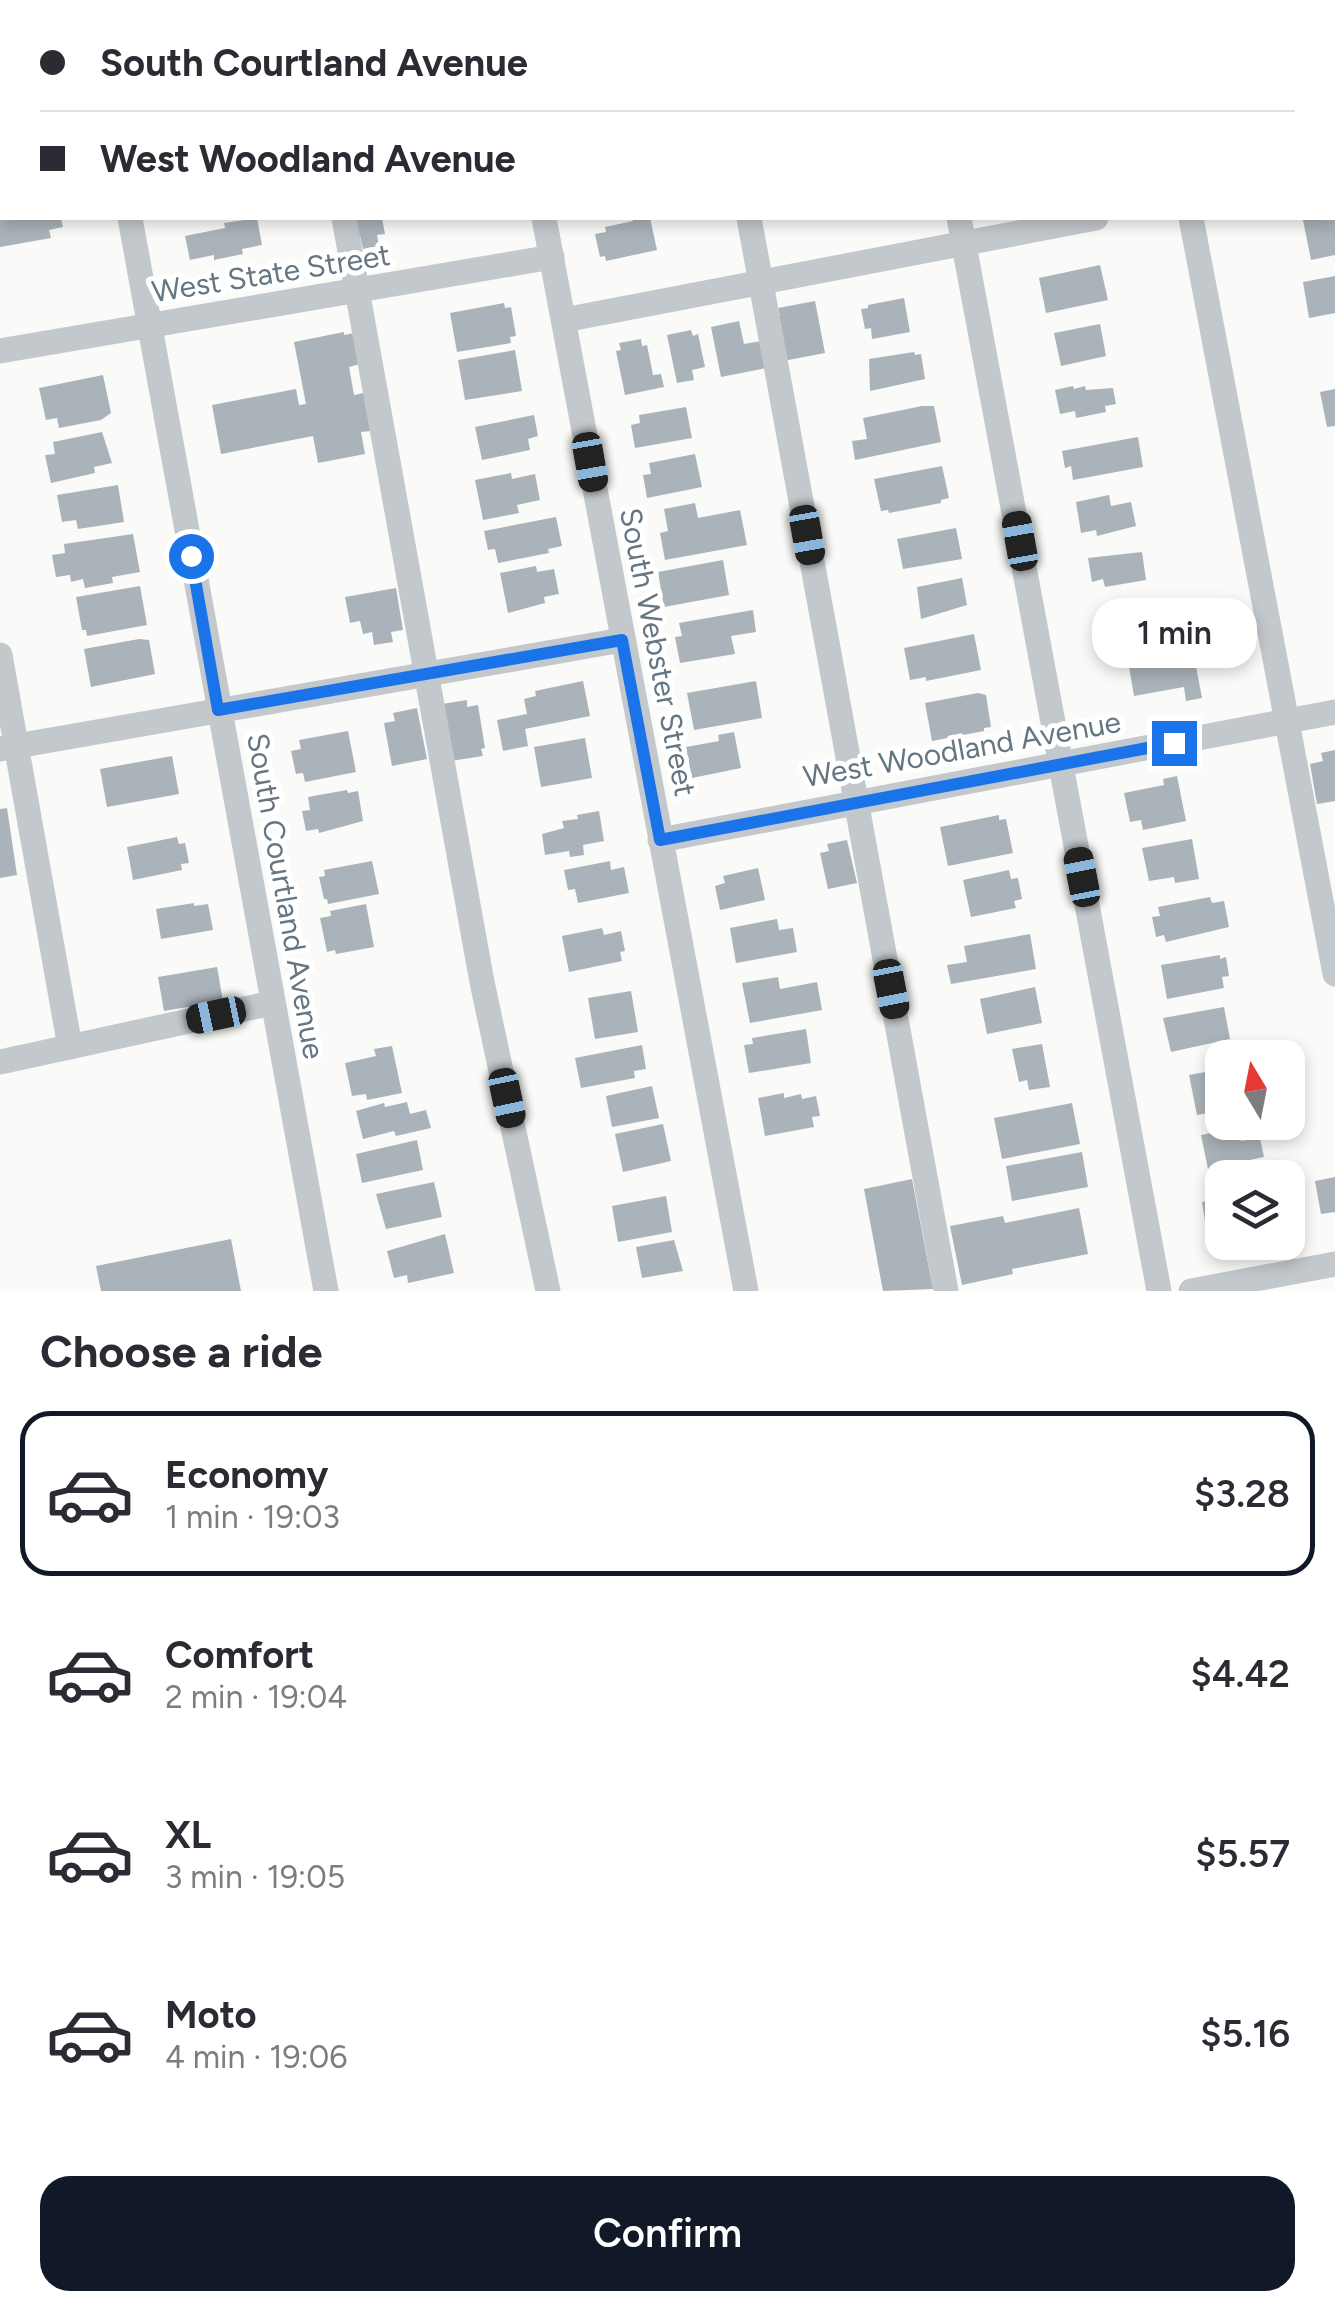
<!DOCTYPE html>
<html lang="en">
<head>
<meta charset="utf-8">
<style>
  body { margin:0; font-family:Figtree,sans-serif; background:#f7f7f7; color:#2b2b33; height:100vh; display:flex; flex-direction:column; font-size:38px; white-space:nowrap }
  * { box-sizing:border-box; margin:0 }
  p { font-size:32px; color:#7c7c81 }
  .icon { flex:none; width:55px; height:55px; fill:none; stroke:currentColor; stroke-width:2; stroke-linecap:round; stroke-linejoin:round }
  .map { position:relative; height:1291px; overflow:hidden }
  .drawer { display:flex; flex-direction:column; background:#fff; flex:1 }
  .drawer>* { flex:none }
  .guide { position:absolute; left:0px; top:0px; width:1335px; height:220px; box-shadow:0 5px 15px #0003; display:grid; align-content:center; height:220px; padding:0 40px; background:#fff }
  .needle { width:65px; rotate:350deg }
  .tools { position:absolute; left:1205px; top:1040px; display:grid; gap:20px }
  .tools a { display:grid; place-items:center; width:100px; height:100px; border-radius:20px; background:#fff; box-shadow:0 5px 15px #0003; font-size:50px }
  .end { position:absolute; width:45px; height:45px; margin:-22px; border:12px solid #1a73e8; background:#fff; box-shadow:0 0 0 5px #fff }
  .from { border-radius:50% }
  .bubble { position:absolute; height:70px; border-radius:30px; background:#fff; box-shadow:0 5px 15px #0003; font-size:32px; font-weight:600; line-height:70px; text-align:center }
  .car { position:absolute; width:30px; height:60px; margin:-30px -15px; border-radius:12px; box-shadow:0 0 8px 2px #0007; background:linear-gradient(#222 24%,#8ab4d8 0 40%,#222 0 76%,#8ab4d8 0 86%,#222 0) }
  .guide b { display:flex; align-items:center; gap:35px; height:95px; font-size:38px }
  .guide b+b { border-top:2px solid #e1e1e2 }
  .guide i { width:25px; height:25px; background:#2b2b33 }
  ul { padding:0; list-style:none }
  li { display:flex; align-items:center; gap:30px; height:165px; margin:0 20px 15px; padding:0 20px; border:5px solid transparent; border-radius:30px }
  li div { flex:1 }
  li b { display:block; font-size:38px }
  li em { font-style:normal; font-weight:600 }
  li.current { border-color:#111827 }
  li>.icon { width:90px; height:90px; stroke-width:1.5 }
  h2 { padding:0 40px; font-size:45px; line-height:120px }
  .button { display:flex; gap:20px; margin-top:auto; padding:20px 40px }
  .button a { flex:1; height:115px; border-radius:30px; background:#111827; color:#fff; font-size:40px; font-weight:600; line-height:115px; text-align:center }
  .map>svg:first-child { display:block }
  .building { fill:#aab3b9 }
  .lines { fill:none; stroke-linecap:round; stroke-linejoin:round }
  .minor { stroke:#c3c8cc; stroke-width:25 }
  .route { stroke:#1a73e8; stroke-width:12 }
  .labels { text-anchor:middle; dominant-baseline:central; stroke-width:10; stroke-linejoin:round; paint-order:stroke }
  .street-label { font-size:30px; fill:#657683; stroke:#fff }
</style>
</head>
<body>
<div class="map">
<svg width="1335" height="1291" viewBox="0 0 1335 1291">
  <rect width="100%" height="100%" fill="#fafaf8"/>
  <!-- building -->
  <g class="building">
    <polygon points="0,218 61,218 63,227 49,230 51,238 0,247"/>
    <polygon points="257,218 262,245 242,249 243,254 214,260 214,255 190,260 185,236 225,228 224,223"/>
    <polygon points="349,218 382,218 385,234 377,235 379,246 363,249 360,236 353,237"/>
    <polygon points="632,218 650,218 657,250 606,261 605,256 600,257 595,234 606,232 605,227 633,221"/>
    <polygon points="1315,218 1335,218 1335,255 1311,260 1303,220"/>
    <polygon points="1100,265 1108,300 1046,313 1039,278"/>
    <polygon points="1335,276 1335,313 1309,318 1303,282"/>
    <polygon points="904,298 910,332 872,339 871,328 865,329 861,309 868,308 868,305"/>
    <polygon points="815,301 825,353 783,361 775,316 780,316 778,308"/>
    <polygon points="504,303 505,308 511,307 516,336 510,337 511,343 457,352 450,313"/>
    <polygon points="739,321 744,344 761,341 766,368 721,377 711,327"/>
    <polygon points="1100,324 1106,356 1061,366 1054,333"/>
    <polygon points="691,330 693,336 698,334 705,367 692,370 694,380 677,383 667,335"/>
    <polygon points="344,332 344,335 354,333 360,364 349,367 354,395 364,393 371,431 361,432 365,454 318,463 313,436 221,454 212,405 296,389 299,405 306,404 294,342"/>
    <polygon points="641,339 642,346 647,345 653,375 661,374 664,387 625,395 616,351 621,350 619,343"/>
    <polygon points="515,350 522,391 465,400 458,360"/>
    <polygon points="914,352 915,355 921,354 925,379 870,391 869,359"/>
    <polygon points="103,375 111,413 101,420 59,428 57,418 46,420 39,388"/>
    <polygon points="1073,386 1074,389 1085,386 1086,390 1113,388 1116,404 1105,406 1106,412 1076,418 1075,411 1060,414 1055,390"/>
    <polygon points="1335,389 1335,426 1327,427 1320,392"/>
    <polygon points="922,406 934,406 941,442 855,460 852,441 867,439 863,418"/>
    <polygon points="686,407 692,438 635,448 631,425 640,423 639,415"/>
    <polygon points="534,415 538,436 528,439 530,450 482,460 475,427"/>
    <polygon points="102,432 112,463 94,467 95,473 51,483 45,455 55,454 53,442"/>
    <polygon points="1138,437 1143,467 1073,480 1071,466 1065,468 1062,451"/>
    <polygon points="695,454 702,487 647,498 643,475 651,474 649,463"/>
    <polygon points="942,466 949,498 941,500 941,503 889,513 888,510 881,511 874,479"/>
    <polygon points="511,473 512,479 535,474 540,500 517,505 519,513 483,520 475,480"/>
    <polygon points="118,485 124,522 78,529 76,520 62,522 57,495"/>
    <polygon points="1109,495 1111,506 1131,502 1136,526 1097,536 1096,530 1081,533 1076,502"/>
    <polygon points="695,503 698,518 740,510 747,545 665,560 660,533 668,531 664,509"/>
    <polygon points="556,517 562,546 548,549 549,553 498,563 495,549 488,550 484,531"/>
    <polygon points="956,528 962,559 903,569 897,539"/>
    <polygon points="133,534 140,572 112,577 113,583 85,588 83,579 71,582 70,575 56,577 52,555 65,553 64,544"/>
    <polygon points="1142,552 1146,580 1105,587 1103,579 1092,582 1088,558"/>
    <polygon points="723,560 729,595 664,607 658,572"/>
    <polygon points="536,566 537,572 554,569 559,594 544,597 545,603 508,613 500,573"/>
    <polygon points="962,578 967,605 921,619 917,587"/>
    <polygon points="140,586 147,625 87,636 86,630 82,630 76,597"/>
    <polygon points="396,588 403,630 391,632 393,642 374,645 372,632 363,634 360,621 350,623 345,597"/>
    <polygon points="1163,607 1167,631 1133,637 1134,642 1117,645 1116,640 1109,641 1105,616"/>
    <polygon points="753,610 756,632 731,636 735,654 680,663 675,637 682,636 679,623"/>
    <polygon points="974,634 981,670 926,681 926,677 910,680 904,648"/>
    <polygon points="139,639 149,640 155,674 91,687 84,649"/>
    <polygon points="1164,655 1165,661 1194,656 1202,698 1186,701 1184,687 1134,696 1128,661"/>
    <polygon points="583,681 590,716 525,729 528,746 503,751 497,720 527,714 524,699 536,696 535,691"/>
    <polygon points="756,681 762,718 694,730 687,693"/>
    <polygon points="978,693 986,695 991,727 984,728 984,731 932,741 925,703"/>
    <polygon points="467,700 467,707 478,705 485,748 481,749 483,756 451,761 442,704"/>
    <polygon points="417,708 427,759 392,766 384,723 395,721 393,713"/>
    <polygon points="348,731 356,772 305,782 303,773 296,774 291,751 301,749 299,740"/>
    <polygon points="734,732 741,768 692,778 686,747 719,741 718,735"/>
    <polygon points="585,738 592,778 541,787 534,747"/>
    <polygon points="1335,750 1335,801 1317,804 1310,764 1323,761 1321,753"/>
    <polygon points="172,756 179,794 107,807 100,769"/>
    <polygon points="1177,776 1186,821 1143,830 1141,820 1130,822 1124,793 1164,785 1163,779"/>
    <polygon points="347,790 348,793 358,791 363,821 319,833 318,829 306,831 302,811 310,810 308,797"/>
    <polygon points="7,808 17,875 0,878 0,809"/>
    <polygon points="599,811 604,841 583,845 584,855 570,857 569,851 545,855 542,834 564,828 562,821 578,819 577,815"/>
    <polygon points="999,815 999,820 1006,819 1013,853 948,866 940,827"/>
    <polygon points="177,837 179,844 185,843 189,863 181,864 182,870 133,880 127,847"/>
    <polygon points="1192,839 1199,879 1175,883 1174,877 1149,881 1142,848"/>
    <polygon points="847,840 857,883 828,889 820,853 829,851 827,844"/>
    <polygon points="372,861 379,894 328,904 327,899 324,899 319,877 325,876 324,870"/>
    <polygon points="610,861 611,870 624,867 629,893 578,903 575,889 568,890 564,870"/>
    <polygon points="758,868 765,900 720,910 715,886 725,883 723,876"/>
    <polygon points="1009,870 1011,879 1018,878 1022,899 1014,901 1016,908 971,917 963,880"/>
    <polygon points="1210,897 1212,903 1224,901 1229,927 1166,942 1164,935 1156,937 1152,917 1160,916 1158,907"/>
    <polygon points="194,903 194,906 208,904 213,930 161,939 156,909"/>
    <polygon points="366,904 374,947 336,954 335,950 327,952 320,918 331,916 330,911"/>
    <polygon points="777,919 779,930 793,928 797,952 736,963 730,928"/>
    <polygon points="602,928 604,935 621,931 625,951 620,952 622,961 569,972 562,936"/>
    <polygon points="1030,934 1036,969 951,984 947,965 967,962 964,946"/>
    <polygon points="1220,955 1220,959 1226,957 1229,976 1222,977 1224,988 1167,999 1161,965"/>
    <polygon points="217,967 223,1001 164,1011 158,977"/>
    <polygon points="778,977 780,989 817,982 822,1010 750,1023 742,983"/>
    <polygon points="1035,987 1042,1023 987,1034 980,999"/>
    <polygon points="631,991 638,1032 595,1039 588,998"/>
    <polygon points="1224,1007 1230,1039 1171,1052 1163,1018"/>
    <polygon points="806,1029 811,1063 749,1073 744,1045 753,1044 752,1038"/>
    <polygon points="1042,1044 1050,1087 1029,1090 1027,1080 1019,1082 1012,1049"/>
    <polygon points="642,1045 646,1069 634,1071 635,1078 581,1088 575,1058"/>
    <polygon points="392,1046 402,1093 367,1100 366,1094 352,1096 345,1063 376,1056 374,1049"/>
    <polygon points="1222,1069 1222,1110 1197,1115 1189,1075"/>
    <polygon points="652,1086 659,1118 612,1127 606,1096"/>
    <polygon points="784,1093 784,1098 801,1094 802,1099 816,1096 820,1116 812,1117 814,1127 765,1136 758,1098"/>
    <polygon points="407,1102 410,1114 426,1110 431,1128 396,1136 394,1131 363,1139 356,1111 384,1103 385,1107"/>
    <polygon points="1072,1103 1080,1144 1002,1159 994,1118"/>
    <polygon points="663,1124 671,1161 623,1172 615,1134"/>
    <polygon points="1238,1128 1241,1141 1260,1138 1264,1157 1208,1169 1201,1135"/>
    <polygon points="417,1140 423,1170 362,1183 356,1154"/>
    <polygon points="1082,1152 1088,1187 1012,1201 1006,1166"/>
    <polygon points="1335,1177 1335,1212 1321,1214 1315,1181"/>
    <polygon points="912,1179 933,1289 883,1291 864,1189"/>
    <polygon points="434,1182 442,1217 386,1229 376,1194"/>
    <polygon points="666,1196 672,1232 618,1242 612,1206"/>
    <polygon points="1222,1199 1222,1224 1206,1227 1202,1202"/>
    <polygon points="1079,1208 1088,1254 1012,1269 1013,1274 962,1285 950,1226 1003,1216 1005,1223"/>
    <polygon points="445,1234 454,1273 408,1283 407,1275 394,1278 387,1251"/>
    <polygon points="231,1239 241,1291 101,1291 96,1266"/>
    <polygon points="674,1240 683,1271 642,1278 636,1247"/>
  </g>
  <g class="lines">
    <!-- minor -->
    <g class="minor">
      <polyline points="88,0 88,2"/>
      <polyline points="304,0 304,2"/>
      <polyline points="502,0 502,2"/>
      <polyline points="707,0 708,2"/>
      <polyline points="919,0 919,2"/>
      <polyline points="1149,0 1150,2"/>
      <polyline points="11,2 24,0"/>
      <polyline points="1332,172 1335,172"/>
      <polyline points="130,218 326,1291"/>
      <polyline points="344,218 482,982 548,1291"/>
      <polyline points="544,218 746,1291"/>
      <polyline points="749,218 946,1291"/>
      <polyline points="959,218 1159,1291"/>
      <polyline points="1191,218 1335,974"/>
      <polyline points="564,320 1096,218"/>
      <polyline points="0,351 552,257"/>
      <polyline points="0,655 70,1047"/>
      <polyline points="0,749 622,640"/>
      <polyline points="660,840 1335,712"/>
      <polyline points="0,1062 272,1003"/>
      <polyline points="1191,1291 1335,1264"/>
    </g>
  </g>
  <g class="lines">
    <!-- route -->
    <polyline class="route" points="191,556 218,710 622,640 660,840 1174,743"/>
  </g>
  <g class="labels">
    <!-- street labels -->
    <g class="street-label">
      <text transform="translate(271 273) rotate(-9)">West State Street</text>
      <text transform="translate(658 652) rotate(79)">South Webster Street</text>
      <text transform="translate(962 749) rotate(-10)">West Woodland Avenue</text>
      <text transform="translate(286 896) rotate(80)">South Courtland Avenue</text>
    </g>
  </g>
</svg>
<div class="tools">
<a><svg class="needle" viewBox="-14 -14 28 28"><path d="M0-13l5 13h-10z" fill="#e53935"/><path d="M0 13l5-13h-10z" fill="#7c7c81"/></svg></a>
<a><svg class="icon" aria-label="layers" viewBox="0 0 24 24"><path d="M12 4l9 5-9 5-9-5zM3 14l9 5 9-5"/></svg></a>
</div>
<i class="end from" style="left:191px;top:556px"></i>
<i class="end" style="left:1174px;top:743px"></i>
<div class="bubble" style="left:1092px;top:598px;width:165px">1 min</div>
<i class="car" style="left:590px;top:462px;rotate:170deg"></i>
<i class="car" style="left:807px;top:535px;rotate:170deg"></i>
<i class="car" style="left:1020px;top:541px;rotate:350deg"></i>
<i class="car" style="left:1082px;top:877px;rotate:349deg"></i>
<i class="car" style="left:891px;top:989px;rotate:169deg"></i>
<i class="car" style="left:216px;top:1015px;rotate:258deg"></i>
<i class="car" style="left:507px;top:1098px;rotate:168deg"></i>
<div class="guide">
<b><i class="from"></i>South Courtland Avenue</b>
<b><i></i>West Woodland Avenue</b>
</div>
</div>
<section class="drawer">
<h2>Choose a ride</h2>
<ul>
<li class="current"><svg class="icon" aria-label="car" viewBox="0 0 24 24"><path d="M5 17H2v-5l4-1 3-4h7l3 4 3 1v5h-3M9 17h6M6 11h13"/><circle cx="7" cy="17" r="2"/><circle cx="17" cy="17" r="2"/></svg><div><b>Economy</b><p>1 min · 19:03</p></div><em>$3.28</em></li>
<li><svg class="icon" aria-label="car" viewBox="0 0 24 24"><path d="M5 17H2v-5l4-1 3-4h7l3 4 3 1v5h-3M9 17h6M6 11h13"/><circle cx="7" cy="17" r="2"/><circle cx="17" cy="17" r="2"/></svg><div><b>Comfort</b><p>2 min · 19:04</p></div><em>$4.42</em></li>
<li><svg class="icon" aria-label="car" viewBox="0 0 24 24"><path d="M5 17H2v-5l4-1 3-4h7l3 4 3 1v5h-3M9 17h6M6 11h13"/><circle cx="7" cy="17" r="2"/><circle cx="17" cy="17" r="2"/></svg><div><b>XL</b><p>3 min · 19:05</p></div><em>$5.57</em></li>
<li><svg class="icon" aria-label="car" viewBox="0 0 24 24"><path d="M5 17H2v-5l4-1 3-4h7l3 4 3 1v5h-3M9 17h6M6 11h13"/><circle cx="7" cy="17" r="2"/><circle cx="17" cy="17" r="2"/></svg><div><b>Moto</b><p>4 min · 19:06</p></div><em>$5.16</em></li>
</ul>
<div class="button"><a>Confirm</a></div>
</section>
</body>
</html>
